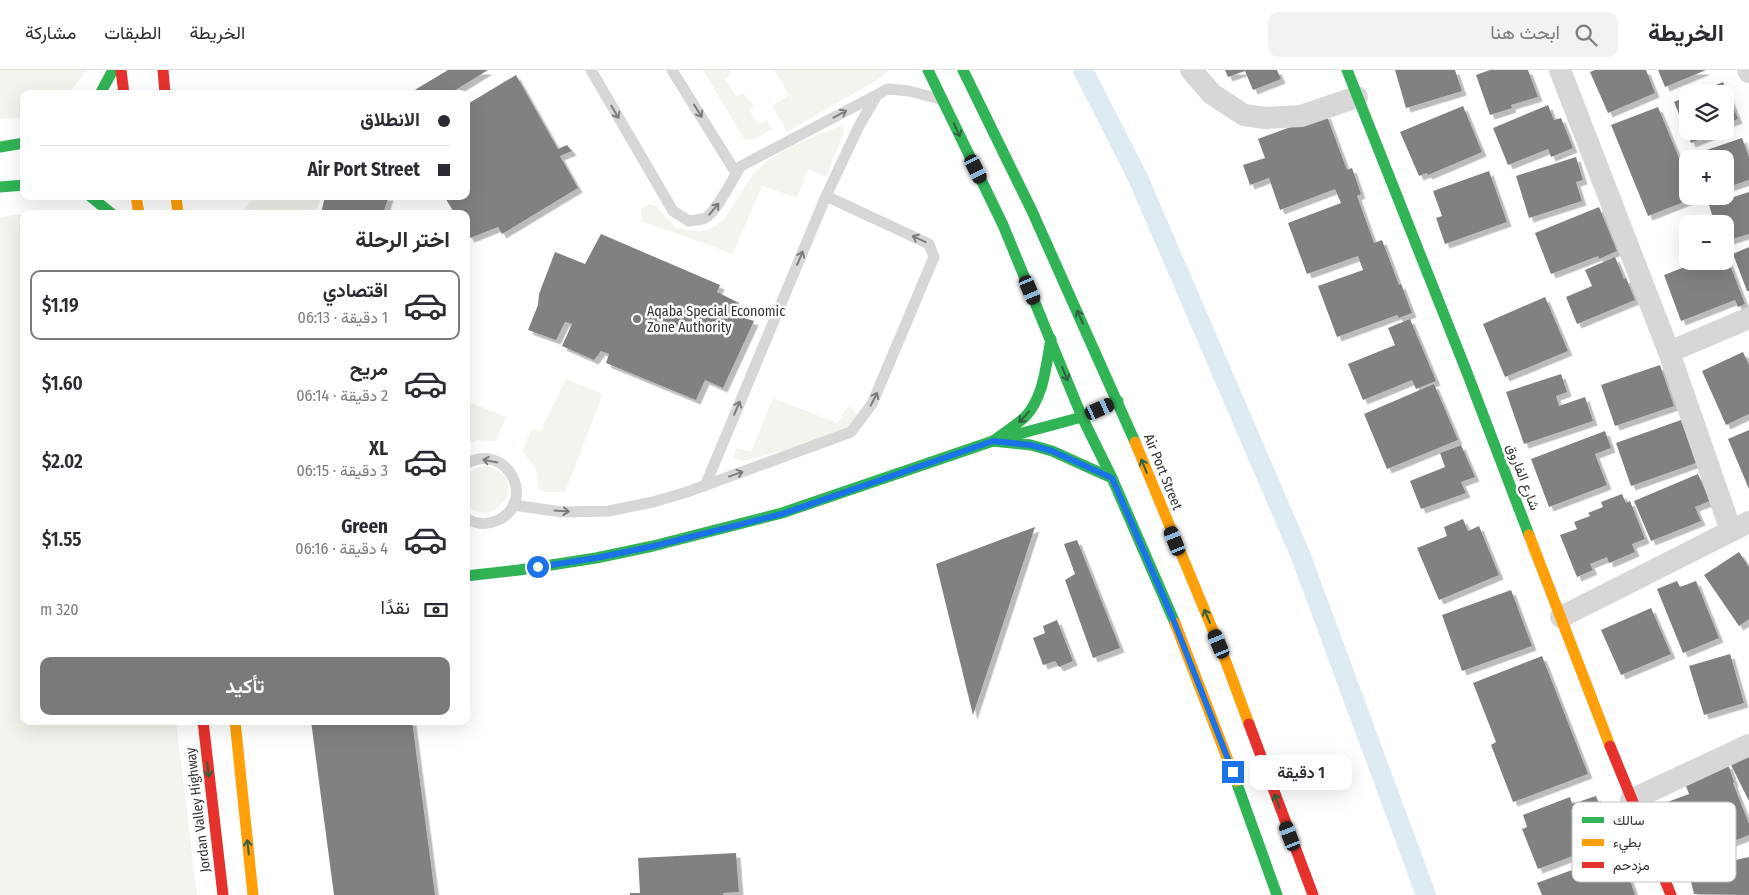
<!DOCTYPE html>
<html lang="ar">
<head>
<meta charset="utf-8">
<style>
  body { margin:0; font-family:"Fira Sans Condensed",Vazirmatn,sans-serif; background:#f2f2f3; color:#2b2b33; direction:rtl; height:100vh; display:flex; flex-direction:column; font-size:19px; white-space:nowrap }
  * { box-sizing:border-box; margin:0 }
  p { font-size:16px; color:#7c7c81 }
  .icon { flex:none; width:28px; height:28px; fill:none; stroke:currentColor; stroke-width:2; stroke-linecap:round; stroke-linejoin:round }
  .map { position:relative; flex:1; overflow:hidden; direction:ltr }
  .details { position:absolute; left:20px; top:140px; width:450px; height:515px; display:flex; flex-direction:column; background:#fff; border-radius:10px; box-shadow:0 5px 20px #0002; direction:rtl }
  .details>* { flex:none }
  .top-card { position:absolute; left:20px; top:20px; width:450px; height:110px; border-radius:10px; box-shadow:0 5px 20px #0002; direction:rtl; display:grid; align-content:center; height:110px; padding:0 20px; background:#fff }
  .buttons { position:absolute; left:1679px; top:15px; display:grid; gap:10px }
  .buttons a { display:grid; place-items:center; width:55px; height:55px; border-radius:10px; background:#fff; box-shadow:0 5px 20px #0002; font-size:25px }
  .end { position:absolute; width:22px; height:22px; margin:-11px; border:6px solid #1a73e8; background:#fff; box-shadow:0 0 0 2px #fff }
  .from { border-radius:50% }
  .bubble { position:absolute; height:35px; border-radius:10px; background:#fff; box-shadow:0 5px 20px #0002; font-size:16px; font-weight:600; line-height:35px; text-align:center; direction:rtl }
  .car { position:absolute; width:15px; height:30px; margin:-15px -8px; border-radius:6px; box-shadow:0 0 4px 1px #0007; background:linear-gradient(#222 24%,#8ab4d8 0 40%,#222 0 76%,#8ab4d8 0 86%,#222 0) }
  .top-card b { display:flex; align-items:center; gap:18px; height:48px; font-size:19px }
  .top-card b+b { border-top:1px solid #e1e1e2 }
  .top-card i { width:12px; height:12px; background:#2b2b33 }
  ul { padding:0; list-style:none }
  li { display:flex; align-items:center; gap:15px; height:70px; margin:0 10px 8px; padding:0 10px; border:2px solid transparent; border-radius:10px }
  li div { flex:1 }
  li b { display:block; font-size:19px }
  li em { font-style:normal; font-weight:600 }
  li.active { border-color:#7a7a7a }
  li>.icon { width:45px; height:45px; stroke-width:1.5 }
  h2 { padding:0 20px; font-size:22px; line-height:60px }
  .pay { display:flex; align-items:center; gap:12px; height:55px; padding:0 20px; font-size:19px }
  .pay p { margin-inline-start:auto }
  .primary-button { display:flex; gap:10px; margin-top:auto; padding:10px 20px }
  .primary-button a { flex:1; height:58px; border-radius:10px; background:#7a7a7a; color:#fff; font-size:20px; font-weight:600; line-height:58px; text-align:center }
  header { display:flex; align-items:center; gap:30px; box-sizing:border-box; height:70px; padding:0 25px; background:#fff; border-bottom:1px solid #e1e1e2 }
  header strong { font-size:24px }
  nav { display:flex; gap:28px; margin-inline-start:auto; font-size:18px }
  .search { width:350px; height:45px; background:#f2f2f3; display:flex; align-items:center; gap:12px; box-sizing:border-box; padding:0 18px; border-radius:10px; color:#7c7c81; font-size:19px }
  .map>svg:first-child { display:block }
  .green { fill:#f1f5ed }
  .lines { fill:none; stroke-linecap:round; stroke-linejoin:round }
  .canal { stroke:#ddebf3; stroke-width:20 }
  .building { fill:#818181; filter:url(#shadow) }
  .lane { stroke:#d7d7d7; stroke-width:11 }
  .street { stroke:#d7d7d7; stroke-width:22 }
  .fast { stroke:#30b455; stroke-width:11 }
  .slow { stroke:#ff9f0a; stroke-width:11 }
  .jam { stroke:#e5322d; stroke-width:11 }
  .oneway { stroke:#7d7d7d }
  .oneway2 { stroke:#32603f }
  .route { stroke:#1a73e8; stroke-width:6 }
  .poi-dot { fill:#7a7a7a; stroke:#fff; stroke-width:2 }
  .labels { text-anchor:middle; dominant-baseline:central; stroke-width:5; stroke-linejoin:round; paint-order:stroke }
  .poi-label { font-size:14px; fill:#333; stroke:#fff; text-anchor:start }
  .street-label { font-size:14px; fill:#333; stroke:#fff }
  .key { fill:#fff; stroke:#c2c2c2; stroke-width:1 }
  .key-label { font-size:14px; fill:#333 }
</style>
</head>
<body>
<header>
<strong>الخريطة</strong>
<div class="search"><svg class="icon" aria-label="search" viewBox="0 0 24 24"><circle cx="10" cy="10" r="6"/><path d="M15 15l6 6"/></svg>ابحث هنا</div>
<nav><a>الخريطة</a><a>الطبقات</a><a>مشاركة</a></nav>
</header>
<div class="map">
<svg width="1749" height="825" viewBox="0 0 1749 825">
  <defs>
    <filter id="shadow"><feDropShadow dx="4.5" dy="4.5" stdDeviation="0" flood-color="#0004"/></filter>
  </defs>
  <rect width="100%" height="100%" fill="#fff"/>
  <!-- green -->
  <g class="green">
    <polygon points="0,0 87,0 71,20 65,24 24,24 24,47 0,49"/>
    <polygon points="703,0 729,0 732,5 725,8 736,26 743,23 754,36 749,40 759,54 767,50 773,59 752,70 744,69"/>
    <polygon points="774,0 888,0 882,7 787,62 772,36 789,25"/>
    <path d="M842,56L844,63L826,107L808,99L797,128L762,116L733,184L642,151L641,139L648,134L656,136L676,158C684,159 694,162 702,161C728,159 740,117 757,100C778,80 814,65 842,56Z"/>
    <polygon points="256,126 321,126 316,144 240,144"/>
    <polygon points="24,144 24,651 176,651 197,825 0,825 0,147"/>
    <path d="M566,309L603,324L565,422H544L538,418C541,404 531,391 522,381L531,359L540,362Z"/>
    <polygon points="773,328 838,353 846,338 850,336 857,345 847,358 834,367 743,391 733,388 736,378 751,382"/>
    <polygon points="466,331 506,347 496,371 476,370 466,373"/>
    <path d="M484,396C536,404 492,467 466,433V406L476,398Z"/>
  </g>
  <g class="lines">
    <!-- canal -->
    <polyline class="canal" points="1083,0 1138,108 1300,484 1426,825"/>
  </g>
  <!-- building -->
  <g class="building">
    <polygon points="448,0 488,0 449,24 408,24"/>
    <polygon points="1225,0 1277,0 1281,9 1253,20 1245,1 1228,7"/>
    <polygon points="1395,0 1455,0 1462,21 1406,38"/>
    <polygon points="1490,0 1528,0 1538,27 1511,35 1512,38 1490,45 1476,5"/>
    <polygon points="1595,0 1646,0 1655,23 1608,43 1590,2"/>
    <polygon points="1658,0 1706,0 1665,17"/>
    <polygon points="516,5 558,79 567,75 572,81 560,86 578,118 502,164 498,157 470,168 466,162 466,144 455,144 444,126 466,126 466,35"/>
    <polygon points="1723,12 1738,49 1725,54 1725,24 1694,24"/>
    <polygon points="1688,26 1688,61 1721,61 1691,73 1674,32"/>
    <polygon points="1548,35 1554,50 1561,48 1573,78 1551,87 1548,79 1508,95 1493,58"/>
    <polygon points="1463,36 1482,82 1428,105 1427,103 1419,106 1400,62"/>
    <polygon points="1658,37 1681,93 1688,90 1688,101 1684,103 1688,111 1688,126 1694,126 1694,128 1648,146 1611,55"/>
    <polygon points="1326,44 1347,100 1352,98 1361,124 1357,126 1374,173 1382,170 1399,215 1401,214 1412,243 1399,248 1397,245 1337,267 1318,216 1363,200 1358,186 1307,204 1288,153 1341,133 1335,119 1280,140 1269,108 1250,115 1243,95 1265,88 1258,69"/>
    <polygon points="1742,68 1749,87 1749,110 1725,118 1725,89 1700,89 1698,83"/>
    <polygon points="1576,87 1583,110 1576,112 1582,131 1529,148 1516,106"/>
    <polygon points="1489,101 1507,152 1445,174 1436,148 1442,146 1433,121"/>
    <polygon points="1749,122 1749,164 1725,171 1725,154 1715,154 1709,135"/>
    <polygon points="325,126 389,126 383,144 321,144"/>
    <polygon points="1599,137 1617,181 1599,189 1598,186 1551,204 1535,163"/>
    <polygon points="601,164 720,215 717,222 739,233 732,244 754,251 723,318 705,310 696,330 606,293 609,284 601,281 594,290 562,276 572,254 565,252 556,270 528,260 538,235 539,224 555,182 585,194"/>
    <polygon points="1749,177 1749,221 1747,221 1733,184"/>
    <polygon points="1725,182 1745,234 1738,237 1735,230 1681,251 1664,205 1700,191 1725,191"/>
    <polygon points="1615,187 1624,209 1626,208 1635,230 1577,254 1566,227 1592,216 1585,200"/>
    <polygon points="1545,227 1568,281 1505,307 1483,254"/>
    <polygon points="1410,249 1436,311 1416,319 1412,310 1363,330 1348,294 1395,275 1388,258"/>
    <polygon points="1743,282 1749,295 1749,344 1726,355 1702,301"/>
    <polygon points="1660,295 1674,336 1615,356 1601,315"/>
    <polygon points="1561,304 1567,322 1556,326 1559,336 1585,327 1593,351 1524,374 1506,322"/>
    <polygon points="1434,314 1458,370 1387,399 1364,344"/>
    <polygon points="1681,350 1696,393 1631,416 1616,373"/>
    <polygon points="1749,360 1749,419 1728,369"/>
    <polygon points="1605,361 1611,378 1595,384 1607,415 1549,437 1531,389"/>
    <polygon points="1461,375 1475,407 1461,412 1466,423 1421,439 1410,411 1445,397 1440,383"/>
    <polygon points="1698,404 1710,431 1695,437 1701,451 1651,471 1634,431"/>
    <polygon points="1622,424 1626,433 1630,431 1645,469 1632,474 1635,482 1609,493 1607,487 1590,494 1593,500 1577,507 1560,465 1577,459 1574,452 1590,446 1588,443 1603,437 1601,432"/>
    <polygon points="1463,449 1468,461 1479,456 1499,505 1439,530 1417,478 1447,466 1444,457"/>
    <polygon points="1035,457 973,645 936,494"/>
    <polygon points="1077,470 1120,578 1093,588 1065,510 1075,504 1064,474"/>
    <polygon points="1739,482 1749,497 1749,549 1739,556 1704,505"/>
    <polygon points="1677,511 1680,517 1696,511 1719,568 1683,583 1657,519"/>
    <polygon points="1511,520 1532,576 1462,601 1442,545"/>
    <polygon points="1651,538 1671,584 1621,605 1601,560"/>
    <polygon points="1057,550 1073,591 1059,597 1055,591 1043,595 1033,568 1045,563 1043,556"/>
    <polygon points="1730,584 1744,633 1704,645 1689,596"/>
    <polygon points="1542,586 1588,704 1513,732 1491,675 1496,672 1473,613"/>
    <polygon points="311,651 412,651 435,825 334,825"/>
    <polygon points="1749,684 1749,731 1730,693"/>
    <polygon points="1728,694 1734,712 1733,713 1749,754 1749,765 1684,791 1662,734 1689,724 1684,711"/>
    <polygon points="1596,726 1613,771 1538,799 1522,759 1527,757 1523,745 1570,727 1572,734"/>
    <polygon points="736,783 739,822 723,823 723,825 630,825 630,823 640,823 638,788"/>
    <polygon points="1615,784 1621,798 1612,801 1616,812 1629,807 1635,825 1542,825 1537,813"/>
    <polygon points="1749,787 1749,825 1694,824 1688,800"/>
  </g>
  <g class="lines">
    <!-- lane -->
    <g class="lane">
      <path d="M591,0L673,141L689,151C694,150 701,150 705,148C716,143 733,108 741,96L888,19L909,21L940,29"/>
      <polyline points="672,0 736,103"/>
      <path d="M466,394C507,370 539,433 496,451C486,455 475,454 466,448"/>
      <polyline points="705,416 826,126"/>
      <polyline points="513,435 562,442 609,441 653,432 687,422 851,362 872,334 934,187 929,174 826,126 859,56 877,25"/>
    </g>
    <!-- street -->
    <g class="street">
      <polyline points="1191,0 1212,24 1244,45 1265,48 1301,46 1357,27"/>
      <polyline points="1560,0 1669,282 1731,461"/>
      <polyline points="1748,0 1749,2"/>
      <polyline points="1669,282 1749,248"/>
      <polyline points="1561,547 1749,452"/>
      <polyline points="1631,730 1749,675"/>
    </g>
    <!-- fast -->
    <g class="fast">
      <polyline points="928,0 1003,155 1082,347 1112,408 1175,553"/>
      <polyline points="963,0 1032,141 1135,372"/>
      <polyline points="1347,0 1466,300 1529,465"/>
      <polyline points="100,24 113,0"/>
      <polyline points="0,77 24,73"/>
      <polyline points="0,117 24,115"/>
      <polyline points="90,126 112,144"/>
      <polyline points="993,371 1031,375 1052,381 1112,408"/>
      <path d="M993,371C1004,363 1015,356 1025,347C1044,327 1046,295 1051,269"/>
      <polyline points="466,506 519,500 596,488 653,476 782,443 993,371 1082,347 1118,331"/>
      <polyline points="1236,711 1277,825"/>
    </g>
    <!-- slow -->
    <g class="slow">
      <polyline points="136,126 139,144"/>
      <polyline points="176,126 178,144"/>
      <polyline points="1135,372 1226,592 1249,654"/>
      <polyline points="1529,465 1610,676"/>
      <polyline points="1175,553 1236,711"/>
      <polyline points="235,651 253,825"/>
    </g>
    <!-- jam -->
    <g class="jam">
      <polyline points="121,0 124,24"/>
      <polyline points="163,0 165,24"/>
      <polyline points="203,651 223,825"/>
      <polyline points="1249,654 1313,825"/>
      <polyline points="1610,676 1671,825"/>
    </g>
  </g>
  <!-- one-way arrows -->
  <defs><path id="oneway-shaft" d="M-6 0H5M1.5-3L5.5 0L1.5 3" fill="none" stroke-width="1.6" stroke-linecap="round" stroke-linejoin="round" transform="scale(1.25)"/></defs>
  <g class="oneway">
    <use href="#oneway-shaft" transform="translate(698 41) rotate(58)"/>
    <use href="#oneway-shaft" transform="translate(615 42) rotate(60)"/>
    <use href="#oneway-shaft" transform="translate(840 44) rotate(-28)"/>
    <use href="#oneway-shaft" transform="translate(714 139) rotate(-50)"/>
    <use href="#oneway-shaft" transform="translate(919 169) rotate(-155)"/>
    <use href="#oneway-shaft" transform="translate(800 188) rotate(-67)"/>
    <use href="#oneway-shaft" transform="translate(874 329) rotate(-63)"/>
    <use href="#oneway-shaft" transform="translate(737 338) rotate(-67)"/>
    <use href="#oneway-shaft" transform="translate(490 391) rotate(-169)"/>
    <use href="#oneway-shaft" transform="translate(736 404) rotate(-20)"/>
    <use href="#oneway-shaft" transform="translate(562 441) rotate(4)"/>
  </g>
  <g class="oneway2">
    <use href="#oneway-shaft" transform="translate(957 60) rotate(64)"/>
    <use href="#oneway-shaft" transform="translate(1080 247) rotate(-114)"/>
    <use href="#oneway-shaft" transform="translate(1065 304) rotate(68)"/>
    <use href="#oneway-shaft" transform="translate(1024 347) rotate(132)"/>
    <use href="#oneway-shaft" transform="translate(1144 396) rotate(-112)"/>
    <use href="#oneway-shaft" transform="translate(1207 546) rotate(-113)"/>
    <use href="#oneway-shaft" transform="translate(208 700) rotate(83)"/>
    <use href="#oneway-shaft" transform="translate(1277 731) rotate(-111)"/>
    <use href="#oneway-shaft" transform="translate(248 777) rotate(-96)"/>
  </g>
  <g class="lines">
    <!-- route -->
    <polyline class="route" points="538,497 596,488 654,476 782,444 993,371 1031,375 1052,381 1112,408 1173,549 1233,702"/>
  </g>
  <!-- markers -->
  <circle class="poi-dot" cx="637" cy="249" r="5"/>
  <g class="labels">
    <!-- poi labels -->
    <g class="poi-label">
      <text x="647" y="241">Aqaba Special Economic<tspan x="647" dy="16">Zone Authority</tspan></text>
    </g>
    <!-- street labels -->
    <g class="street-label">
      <text transform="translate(1163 402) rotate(68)">Air Port Street</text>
      <text transform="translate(1523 407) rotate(69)">شارع الفاروق</text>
      <text transform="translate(198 740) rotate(-97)">Jordan Valley Highway</text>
    </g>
  </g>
  <!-- legend -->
  <rect x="1572" y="732" width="164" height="80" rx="8" class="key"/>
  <rect x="1582" y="747" width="22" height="6" fill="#30b455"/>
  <rect x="1582" y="769" width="22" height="7" fill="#ff9f0a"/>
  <rect x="1582" y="792" width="22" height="6" fill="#e5322d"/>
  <g class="key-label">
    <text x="1613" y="755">سالك</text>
    <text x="1613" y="777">بطيء</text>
    <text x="1613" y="800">مزدحم</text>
  </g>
</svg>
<div class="buttons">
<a><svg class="icon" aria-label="layers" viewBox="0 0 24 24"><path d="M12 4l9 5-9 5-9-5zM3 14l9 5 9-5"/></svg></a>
<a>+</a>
<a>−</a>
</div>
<i class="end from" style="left:538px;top:497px"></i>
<i class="end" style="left:1233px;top:702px"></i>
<div class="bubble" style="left:1250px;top:685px;width:102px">1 دقيقة</div>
<i class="car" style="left:976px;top:99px;rotate:154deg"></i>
<i class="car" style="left:1030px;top:220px;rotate:157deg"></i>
<i class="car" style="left:1100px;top:339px;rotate:66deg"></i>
<i class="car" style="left:1175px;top:471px;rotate:338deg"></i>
<i class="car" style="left:1219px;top:574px;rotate:337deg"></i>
<i class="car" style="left:1290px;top:766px;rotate:339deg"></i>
<div class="top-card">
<b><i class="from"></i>الانطلاق</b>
<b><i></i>Air Port Street</b>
</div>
<section class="details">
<h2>اختر الرحلة</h2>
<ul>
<li class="active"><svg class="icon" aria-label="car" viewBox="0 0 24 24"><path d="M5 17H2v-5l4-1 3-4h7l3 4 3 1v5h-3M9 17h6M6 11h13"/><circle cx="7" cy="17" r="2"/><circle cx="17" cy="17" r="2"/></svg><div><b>اقتصادي</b><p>1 دقيقة · 06:13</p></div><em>$1.19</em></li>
<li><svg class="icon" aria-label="car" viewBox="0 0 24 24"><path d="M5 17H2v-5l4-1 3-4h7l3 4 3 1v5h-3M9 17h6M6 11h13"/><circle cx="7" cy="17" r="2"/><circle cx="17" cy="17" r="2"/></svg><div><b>مريح</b><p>2 دقيقة · 06:14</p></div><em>$1.60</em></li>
<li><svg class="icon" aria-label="car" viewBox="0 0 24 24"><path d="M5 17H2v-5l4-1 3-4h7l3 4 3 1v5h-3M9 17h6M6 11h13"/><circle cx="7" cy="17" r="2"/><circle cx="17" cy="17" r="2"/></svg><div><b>XL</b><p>3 دقيقة · 06:15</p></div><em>$2.02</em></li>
<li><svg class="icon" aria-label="car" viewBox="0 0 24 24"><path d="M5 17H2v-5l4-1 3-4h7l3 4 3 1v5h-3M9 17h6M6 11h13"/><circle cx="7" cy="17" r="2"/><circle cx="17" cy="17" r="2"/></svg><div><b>Green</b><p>4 دقيقة · 06:16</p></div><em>$1.55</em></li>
</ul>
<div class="pay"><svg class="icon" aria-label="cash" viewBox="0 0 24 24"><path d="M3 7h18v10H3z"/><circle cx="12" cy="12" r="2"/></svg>نقدًا<p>320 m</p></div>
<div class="primary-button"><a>تأكيد</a></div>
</section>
</div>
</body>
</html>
